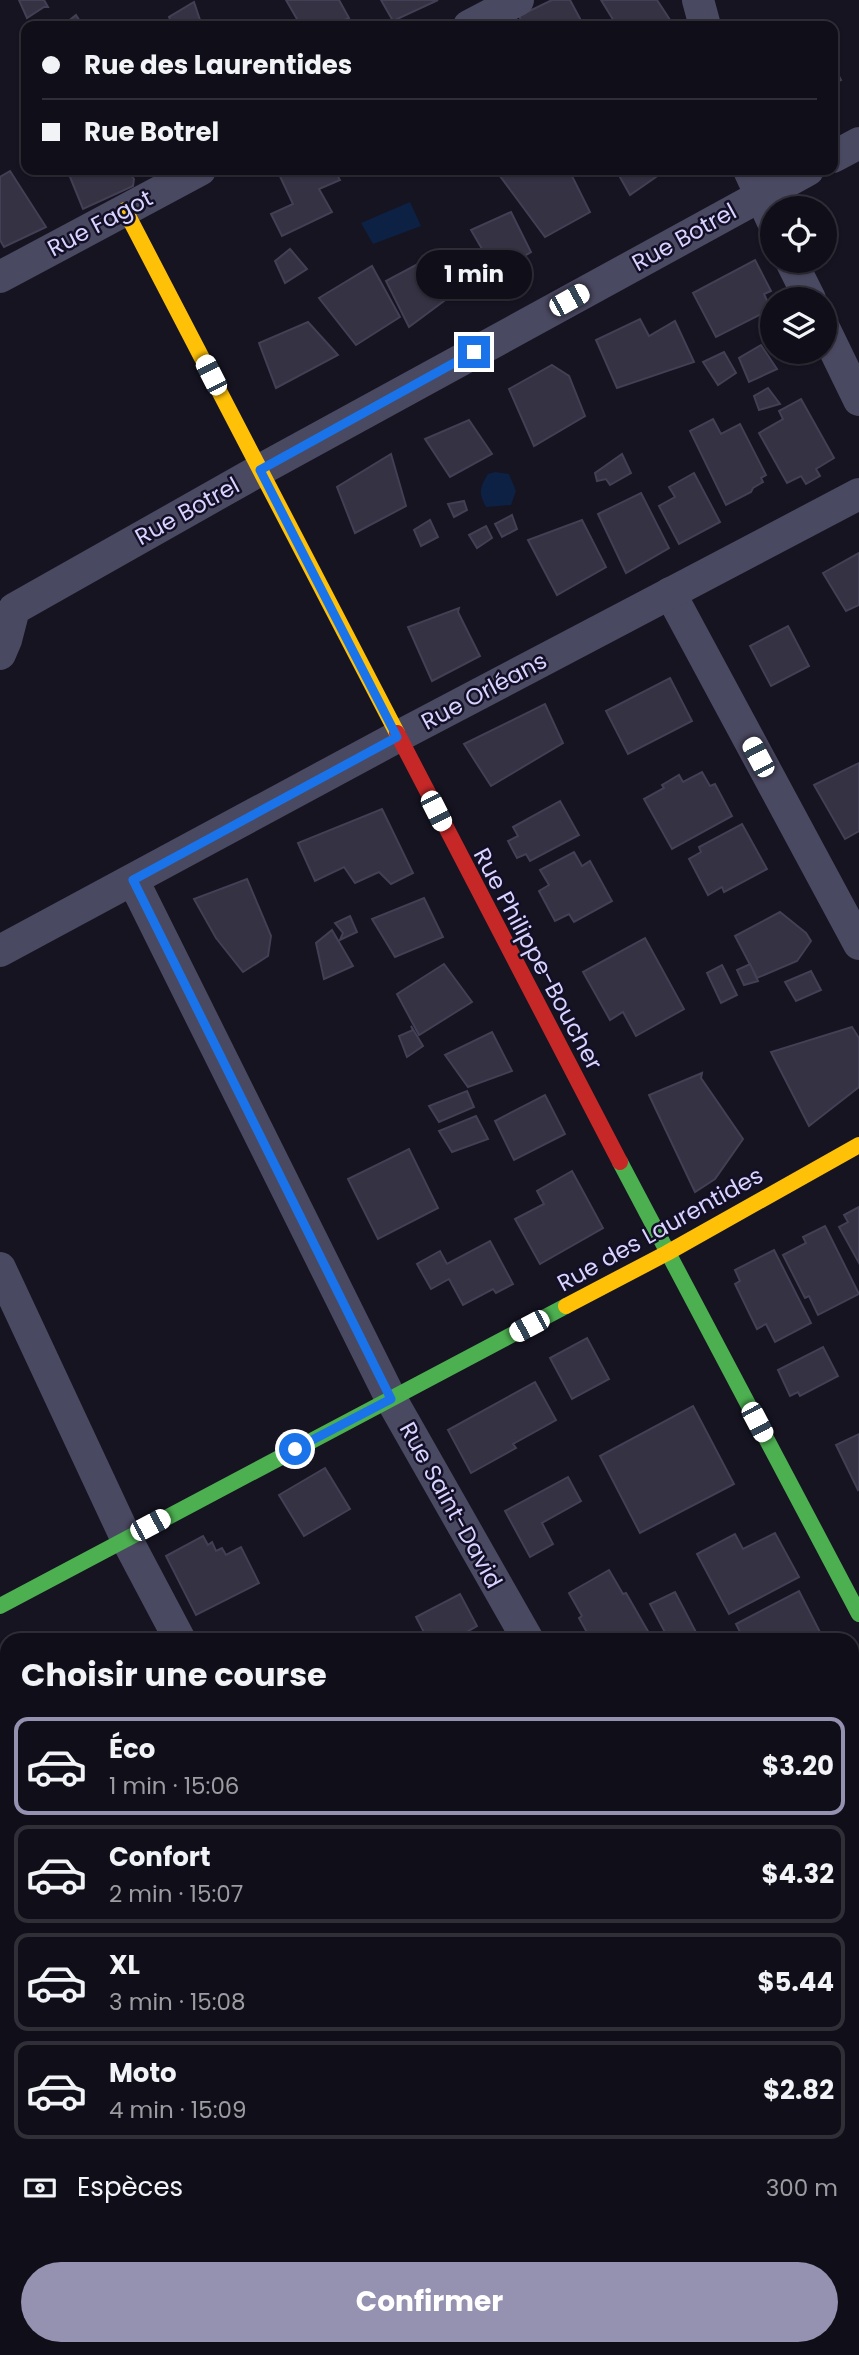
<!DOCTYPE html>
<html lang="fr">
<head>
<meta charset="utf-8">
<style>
  body { margin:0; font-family:Poppins,sans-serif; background:#191822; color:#f1f3f6; height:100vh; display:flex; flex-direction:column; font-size:26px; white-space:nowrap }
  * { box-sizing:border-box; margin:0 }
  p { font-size:23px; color:#9c9ca2 }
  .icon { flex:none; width:38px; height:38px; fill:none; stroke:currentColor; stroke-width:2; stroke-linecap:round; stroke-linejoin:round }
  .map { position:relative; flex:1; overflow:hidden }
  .sheet { position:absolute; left:0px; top:1633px; width:859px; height:723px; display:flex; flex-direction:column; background:#100f19; border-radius:21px 21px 0 0; box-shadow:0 2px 5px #0004,0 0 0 2px #302f38 }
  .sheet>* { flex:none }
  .banner { position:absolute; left:21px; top:21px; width:817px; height:154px; border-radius:14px; box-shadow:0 2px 5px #0004,0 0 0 2px #302f38; display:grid; align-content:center; height:154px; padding:0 21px; background:#100f19 }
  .fabs { position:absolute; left:760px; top:196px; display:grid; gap:14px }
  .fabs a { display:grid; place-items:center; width:77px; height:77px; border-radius:50%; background:#100f19; box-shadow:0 2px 5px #0004,0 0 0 2px #302f38; font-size:35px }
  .end { position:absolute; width:32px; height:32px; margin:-16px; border:9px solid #1a73e8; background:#fff; box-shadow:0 0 0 4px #fff }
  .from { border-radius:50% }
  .bubble { position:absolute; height:49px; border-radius:24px; background:#100f19; box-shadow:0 2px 5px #0004,0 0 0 2px #302f38; font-size:23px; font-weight:700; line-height:49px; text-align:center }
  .car { position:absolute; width:21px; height:42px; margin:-21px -10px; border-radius:9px; box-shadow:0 0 5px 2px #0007; background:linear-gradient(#fff 24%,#345 0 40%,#fff 0 76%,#345 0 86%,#fff 0) }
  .banner b { display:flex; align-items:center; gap:24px; height:66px; font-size:26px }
  .banner b+b { border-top:2px solid #302f38 }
  .banner i { width:18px; height:18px; background:#f1f3f6 }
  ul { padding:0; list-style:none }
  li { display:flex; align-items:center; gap:21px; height:98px; margin:0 14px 10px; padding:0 7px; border:4px solid #302f38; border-radius:14px }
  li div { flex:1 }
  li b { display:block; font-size:26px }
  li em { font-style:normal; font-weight:700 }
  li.on { border-color:#9591b1 }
  li>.icon { width:63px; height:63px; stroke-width:1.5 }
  h2 { padding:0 21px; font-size:32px; line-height:84px }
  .pay { display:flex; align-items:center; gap:18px; height:77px; padding:0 21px; font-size:26px }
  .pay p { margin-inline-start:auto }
  .action { display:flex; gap:14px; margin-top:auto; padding:14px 21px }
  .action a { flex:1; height:80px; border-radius:42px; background:#9591b1; color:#fff; font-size:28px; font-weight:700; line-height:80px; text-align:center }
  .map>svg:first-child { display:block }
  .water { fill:#0d2144 }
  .building { fill:#343243; stroke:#433f54; stroke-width:2 }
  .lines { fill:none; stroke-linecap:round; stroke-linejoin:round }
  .street { stroke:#4a4962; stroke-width:32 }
  .fast { stroke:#4caf50; stroke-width:16 }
  .slow { stroke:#ffc107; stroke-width:16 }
  .jam { stroke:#c62828; stroke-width:16 }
  .route { stroke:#1a73e8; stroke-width:9 }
  .labels { text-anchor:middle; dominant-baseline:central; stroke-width:5; stroke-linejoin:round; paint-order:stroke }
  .street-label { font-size:23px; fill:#d9d4ff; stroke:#130f26 }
</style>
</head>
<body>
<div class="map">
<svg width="859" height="2355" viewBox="0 0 859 2355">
  <rect width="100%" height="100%" fill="#161421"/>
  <!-- water -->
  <g class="water">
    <polygon points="410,202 421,226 373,244 361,223"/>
    <path d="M495,472L509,474L516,491L511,505L486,507C478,493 480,487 488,474Z"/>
  </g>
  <!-- building -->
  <g class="building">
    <polygon points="19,0 44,0 48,7 44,7 27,18"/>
    <polygon points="286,0 339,0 349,18 331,26 301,26"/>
    <polygon points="381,0 438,0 393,21"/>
    <polygon points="552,0 570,0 584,26 524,26 519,16"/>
    <polygon points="601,0 657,0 674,26 617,26"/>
    <polygon points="194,2 202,26 173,26 169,17"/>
    <polygon points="76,15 83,26 62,26"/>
    <polygon points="833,64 841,80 833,84"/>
    <polygon points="73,170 127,170 134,179 133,186 83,209 68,172"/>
    <polygon points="277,170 334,170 340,180 319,189 332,212 282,236 271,214 293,204"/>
    <polygon points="511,170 569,170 590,212 545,237 500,176"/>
    <polygon points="616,170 666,170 630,195"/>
    <polygon points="10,171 46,227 4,247 0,240 0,177"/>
    <polygon points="511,212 531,252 496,273 471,230"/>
    <polygon points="290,249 307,269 285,283 275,261"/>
    <polygon points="427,259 448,298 409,327 386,281"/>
    <polygon points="755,260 771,291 764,294 771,309 716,337 693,293"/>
    <polygon points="372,266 400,317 356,345 319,298"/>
    <polygon points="640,319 649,336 675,321 694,362 617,388 596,340"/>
    <polygon points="308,322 338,355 276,388 259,343"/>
    <polygon points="761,345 777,369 749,382 739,358"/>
    <polygon points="724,352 736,373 718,385 703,362"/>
    <polygon points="552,365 569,376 585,416 534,446 509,389"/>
    <polygon points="768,388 780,404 759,410 754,396"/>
    <polygon points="801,399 834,458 816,469 820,476 806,484 801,476 787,483 759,433 783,419 779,411"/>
    <polygon points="713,419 721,434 740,424 766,475 761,478 763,482 753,488 751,492 726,505 690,431"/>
    <polygon points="469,420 492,454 450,477 425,439"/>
    <polygon points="391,454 406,506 355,533 337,487"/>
    <polygon points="622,454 631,473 610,485 606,479 597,481 595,473"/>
    <polygon points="694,473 720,522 679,544 659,506 675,497 669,487"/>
    <polygon points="641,493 669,548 626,573 598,514"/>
    <polygon points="464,501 467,510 454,517 448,504"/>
    <polygon points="512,515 517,529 502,537 495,524"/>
    <polygon points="430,520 438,537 421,546 414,530"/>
    <polygon points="582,520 606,567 557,595 528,540"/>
    <polygon points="486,526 492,538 477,548 469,535"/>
    <polygon points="859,553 859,605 846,611 823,573"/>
    <polygon points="459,608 458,612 480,656 432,681 408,627"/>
    <polygon points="788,626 809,666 771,686 750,646"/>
    <polygon points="670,678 692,721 628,754 606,711"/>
    <polygon points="545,704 563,743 491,786 464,744"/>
    <polygon points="859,763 859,831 845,839 814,785"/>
    <polygon points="702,772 710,786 715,784 732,816 672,849 644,799 664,788 662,785 679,775 683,782"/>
    <polygon points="560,801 579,835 530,861 526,854 517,858 508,841 518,836 513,827"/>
    <polygon points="382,809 413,873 391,884 379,872 355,883 344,867 315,881 298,843"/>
    <polygon points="742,824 767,869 724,892 722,887 708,895 689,859 701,852 699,847"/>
    <polygon points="574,852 582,866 590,861 612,901 574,922 569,914 555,921 539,891 549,885 540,870"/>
    <polygon points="247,879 271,936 268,956 243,972 216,938 194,899"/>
    <polygon points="424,898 443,937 395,957 372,919"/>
    <polygon points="780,912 806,933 811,941 797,961 757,978 735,936"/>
    <polygon points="350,916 357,932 340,940 343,933 335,923"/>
    <polygon points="332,930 353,966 324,979 316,943"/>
    <polygon points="645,938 684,1009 636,1036 623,1012 610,1020 583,972"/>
    <polygon points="444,964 472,1002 419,1035 397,994"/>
    <polygon points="750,964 758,981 744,985 737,970"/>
    <polygon points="722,965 737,995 721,1003 707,973"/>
    <polygon points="811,971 821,990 796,1001 785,982"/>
    <polygon points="411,1026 423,1046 407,1057 399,1036 413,1030"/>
    <polygon points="852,1027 859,1038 859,1087 809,1126 771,1052"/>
    <polygon points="492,1032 512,1071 468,1087 445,1055"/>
    <polygon points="702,1073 701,1078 743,1139 715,1179 695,1192 649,1095"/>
    <polygon points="467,1091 474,1107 439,1122 429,1106"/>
    <polygon points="545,1095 565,1134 514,1160 495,1121"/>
    <polygon points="476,1116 488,1139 452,1152 439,1131"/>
    <polygon points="409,1149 438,1208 378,1239 348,1179"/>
    <polygon points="572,1171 603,1228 540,1264 515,1219 544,1204 537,1191"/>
    <polygon points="859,1207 859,1263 839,1227 848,1222 844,1215"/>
    <polygon points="825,1226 859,1294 818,1315 809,1296 805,1298 783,1255 806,1243 803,1237"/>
    <polygon points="490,1241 513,1284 496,1293 493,1289 463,1305 449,1279 431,1289 417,1264 440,1251 447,1264"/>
    <polygon points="774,1250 811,1323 775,1342 766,1324 757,1329 735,1284 740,1281 735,1270"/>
    <polygon points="587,1338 609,1379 572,1399 550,1358"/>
    <polygon points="823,1347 838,1376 800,1396 798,1392 790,1396 778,1370"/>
    <polygon points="535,1382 556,1420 513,1444 516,1448 471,1473 448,1430"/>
    <polygon points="693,1406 734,1484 640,1533 600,1456"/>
    <polygon points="859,1434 859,1489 858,1490 836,1445"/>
    <polygon points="325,1468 350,1509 304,1536 279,1495"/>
    <polygon points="568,1477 581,1501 542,1523 553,1544 530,1557 505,1511"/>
    <polygon points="775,1533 799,1577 729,1614 697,1554 735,1534 743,1549"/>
    <polygon points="203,1536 208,1545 212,1542 216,1551 222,1548 226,1555 241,1547 259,1583 196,1615 166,1556"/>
    <polygon points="609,1570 623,1594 626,1593 653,1640 587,1640 586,1638 589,1636 579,1618 582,1616 569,1593"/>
    <polygon points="799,1591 822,1636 815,1640 744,1640 736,1624"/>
    <polygon points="675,1592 698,1636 691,1640 669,1640 650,1604"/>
    <polygon points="460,1594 477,1626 452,1640 428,1640 416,1617"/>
    <polygon points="7,1646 7,1708 0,1711 0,1650"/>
    <polygon points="859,1700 859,1739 852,1742 852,1703"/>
    <polygon points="859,1809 859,1842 852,1829 852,1819 855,1818 852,1813"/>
    <polygon points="7,1852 7,1906 0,1910 0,1855"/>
    <polygon points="7,1947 7,2006 0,2010 0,1951"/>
    <polygon points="859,2019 859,2079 852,2083 852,2023"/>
    <polygon points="852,2340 859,2355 801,2355 799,2348 852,2348"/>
    <polygon points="8,2348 19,2348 23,2355 0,2355 0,2353"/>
    <polygon points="191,2348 254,2348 257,2355 177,2355"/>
    <polygon points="438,2348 516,2348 518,2353 514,2355 441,2355"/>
  </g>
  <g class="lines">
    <!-- street -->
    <g class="street">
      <polyline points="698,0 705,26"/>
      <polyline points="469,26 518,0"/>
      <polyline points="833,157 859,143"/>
      <polyline points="749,170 772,220"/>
      <polyline points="791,261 810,299"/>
      <polyline points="0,277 200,170"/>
      <polyline points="824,328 859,400"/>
      <polyline points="670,593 859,944"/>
      <polyline points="0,654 6,640 14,609 260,470 808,170"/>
      <polyline points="133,880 391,1399 528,1640"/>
      <polyline points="0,951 397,737 859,494"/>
      <polyline points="0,1268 126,1538 180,1640"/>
      <polyline points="0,1769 7,1782"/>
      <polyline points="852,1962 859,1958"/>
      <polyline points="852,2277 859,2275"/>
      <polyline points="551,2348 554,2355"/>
      <polyline points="121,2355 134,2348"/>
      <polyline points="663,2355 679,2348"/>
    </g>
    <!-- fast -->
    <g class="fast">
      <polyline points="620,1162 859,1614"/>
      <polyline points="0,1606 566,1306"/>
    </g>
    <!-- slow -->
    <g class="slow">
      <polyline points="125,210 397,733"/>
      <polyline points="566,1306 667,1253 859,1145"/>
    </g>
    <!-- jam -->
    <polyline class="jam" points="397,733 620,1162"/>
  </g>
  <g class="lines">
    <!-- route -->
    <polyline class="route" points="295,1449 391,1399 133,880 397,737 260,470 474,352"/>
  </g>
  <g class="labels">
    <!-- street labels -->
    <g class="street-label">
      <text transform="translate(100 223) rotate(-28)">Rue Fagot</text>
      <text transform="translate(684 237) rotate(-29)">Rue Botrel</text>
      <text transform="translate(187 511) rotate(-29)">Rue Botrel</text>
      <text transform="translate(484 691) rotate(-28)">Rue Orléans</text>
      <text transform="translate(538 959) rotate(62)">Rue Philippe-Boucher</text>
      <text transform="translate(660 1229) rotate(-29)">Rue des Laurentides</text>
      <text transform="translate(451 1505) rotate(61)">Rue Saint-David</text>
    </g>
  </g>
</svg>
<div class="fabs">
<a><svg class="icon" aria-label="locate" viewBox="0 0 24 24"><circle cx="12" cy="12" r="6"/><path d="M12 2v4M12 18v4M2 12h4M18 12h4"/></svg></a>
<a><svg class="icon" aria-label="layers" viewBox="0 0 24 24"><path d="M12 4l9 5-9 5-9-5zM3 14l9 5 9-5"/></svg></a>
</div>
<i class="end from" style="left:295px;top:1449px"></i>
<i class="end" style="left:474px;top:352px"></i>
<div class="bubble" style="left:416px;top:250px;width:116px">1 min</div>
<i class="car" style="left:569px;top:300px;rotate:61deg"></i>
<i class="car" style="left:211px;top:375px;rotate:333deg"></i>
<i class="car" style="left:758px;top:757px;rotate:332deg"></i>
<i class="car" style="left:436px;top:811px;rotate:153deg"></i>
<i class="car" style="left:529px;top:1326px;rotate:242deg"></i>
<i class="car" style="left:757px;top:1422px;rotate:152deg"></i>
<i class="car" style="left:150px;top:1525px;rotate:62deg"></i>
<div class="banner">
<b><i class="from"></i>Rue des Laurentides</b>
<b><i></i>Rue Botrel</b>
</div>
<section class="sheet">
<h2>Choisir une course</h2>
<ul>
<li class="on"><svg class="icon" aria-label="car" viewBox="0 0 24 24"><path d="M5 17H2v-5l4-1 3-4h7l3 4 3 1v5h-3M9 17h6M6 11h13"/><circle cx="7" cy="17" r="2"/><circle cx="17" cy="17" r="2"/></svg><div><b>Éco</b><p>1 min · 15:06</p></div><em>$3.20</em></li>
<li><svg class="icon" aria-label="car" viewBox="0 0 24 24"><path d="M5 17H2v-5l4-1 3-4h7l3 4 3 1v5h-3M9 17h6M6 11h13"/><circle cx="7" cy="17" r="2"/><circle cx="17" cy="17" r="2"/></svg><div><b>Confort</b><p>2 min · 15:07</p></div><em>$4.32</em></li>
<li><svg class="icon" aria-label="car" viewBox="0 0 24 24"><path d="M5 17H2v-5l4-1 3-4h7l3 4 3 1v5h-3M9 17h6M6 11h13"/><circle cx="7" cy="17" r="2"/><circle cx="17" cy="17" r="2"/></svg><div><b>XL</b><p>3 min · 15:08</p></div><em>$5.44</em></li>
<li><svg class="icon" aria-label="car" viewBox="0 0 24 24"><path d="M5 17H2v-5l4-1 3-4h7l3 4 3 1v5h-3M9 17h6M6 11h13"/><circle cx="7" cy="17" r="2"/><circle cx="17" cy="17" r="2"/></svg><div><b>Moto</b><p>4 min · 15:09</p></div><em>$2.82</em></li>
</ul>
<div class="pay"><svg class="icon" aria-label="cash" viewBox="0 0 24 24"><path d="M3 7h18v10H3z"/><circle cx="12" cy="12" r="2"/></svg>Espèces<p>300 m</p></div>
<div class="action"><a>Confirmer</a></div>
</section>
</div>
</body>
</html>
